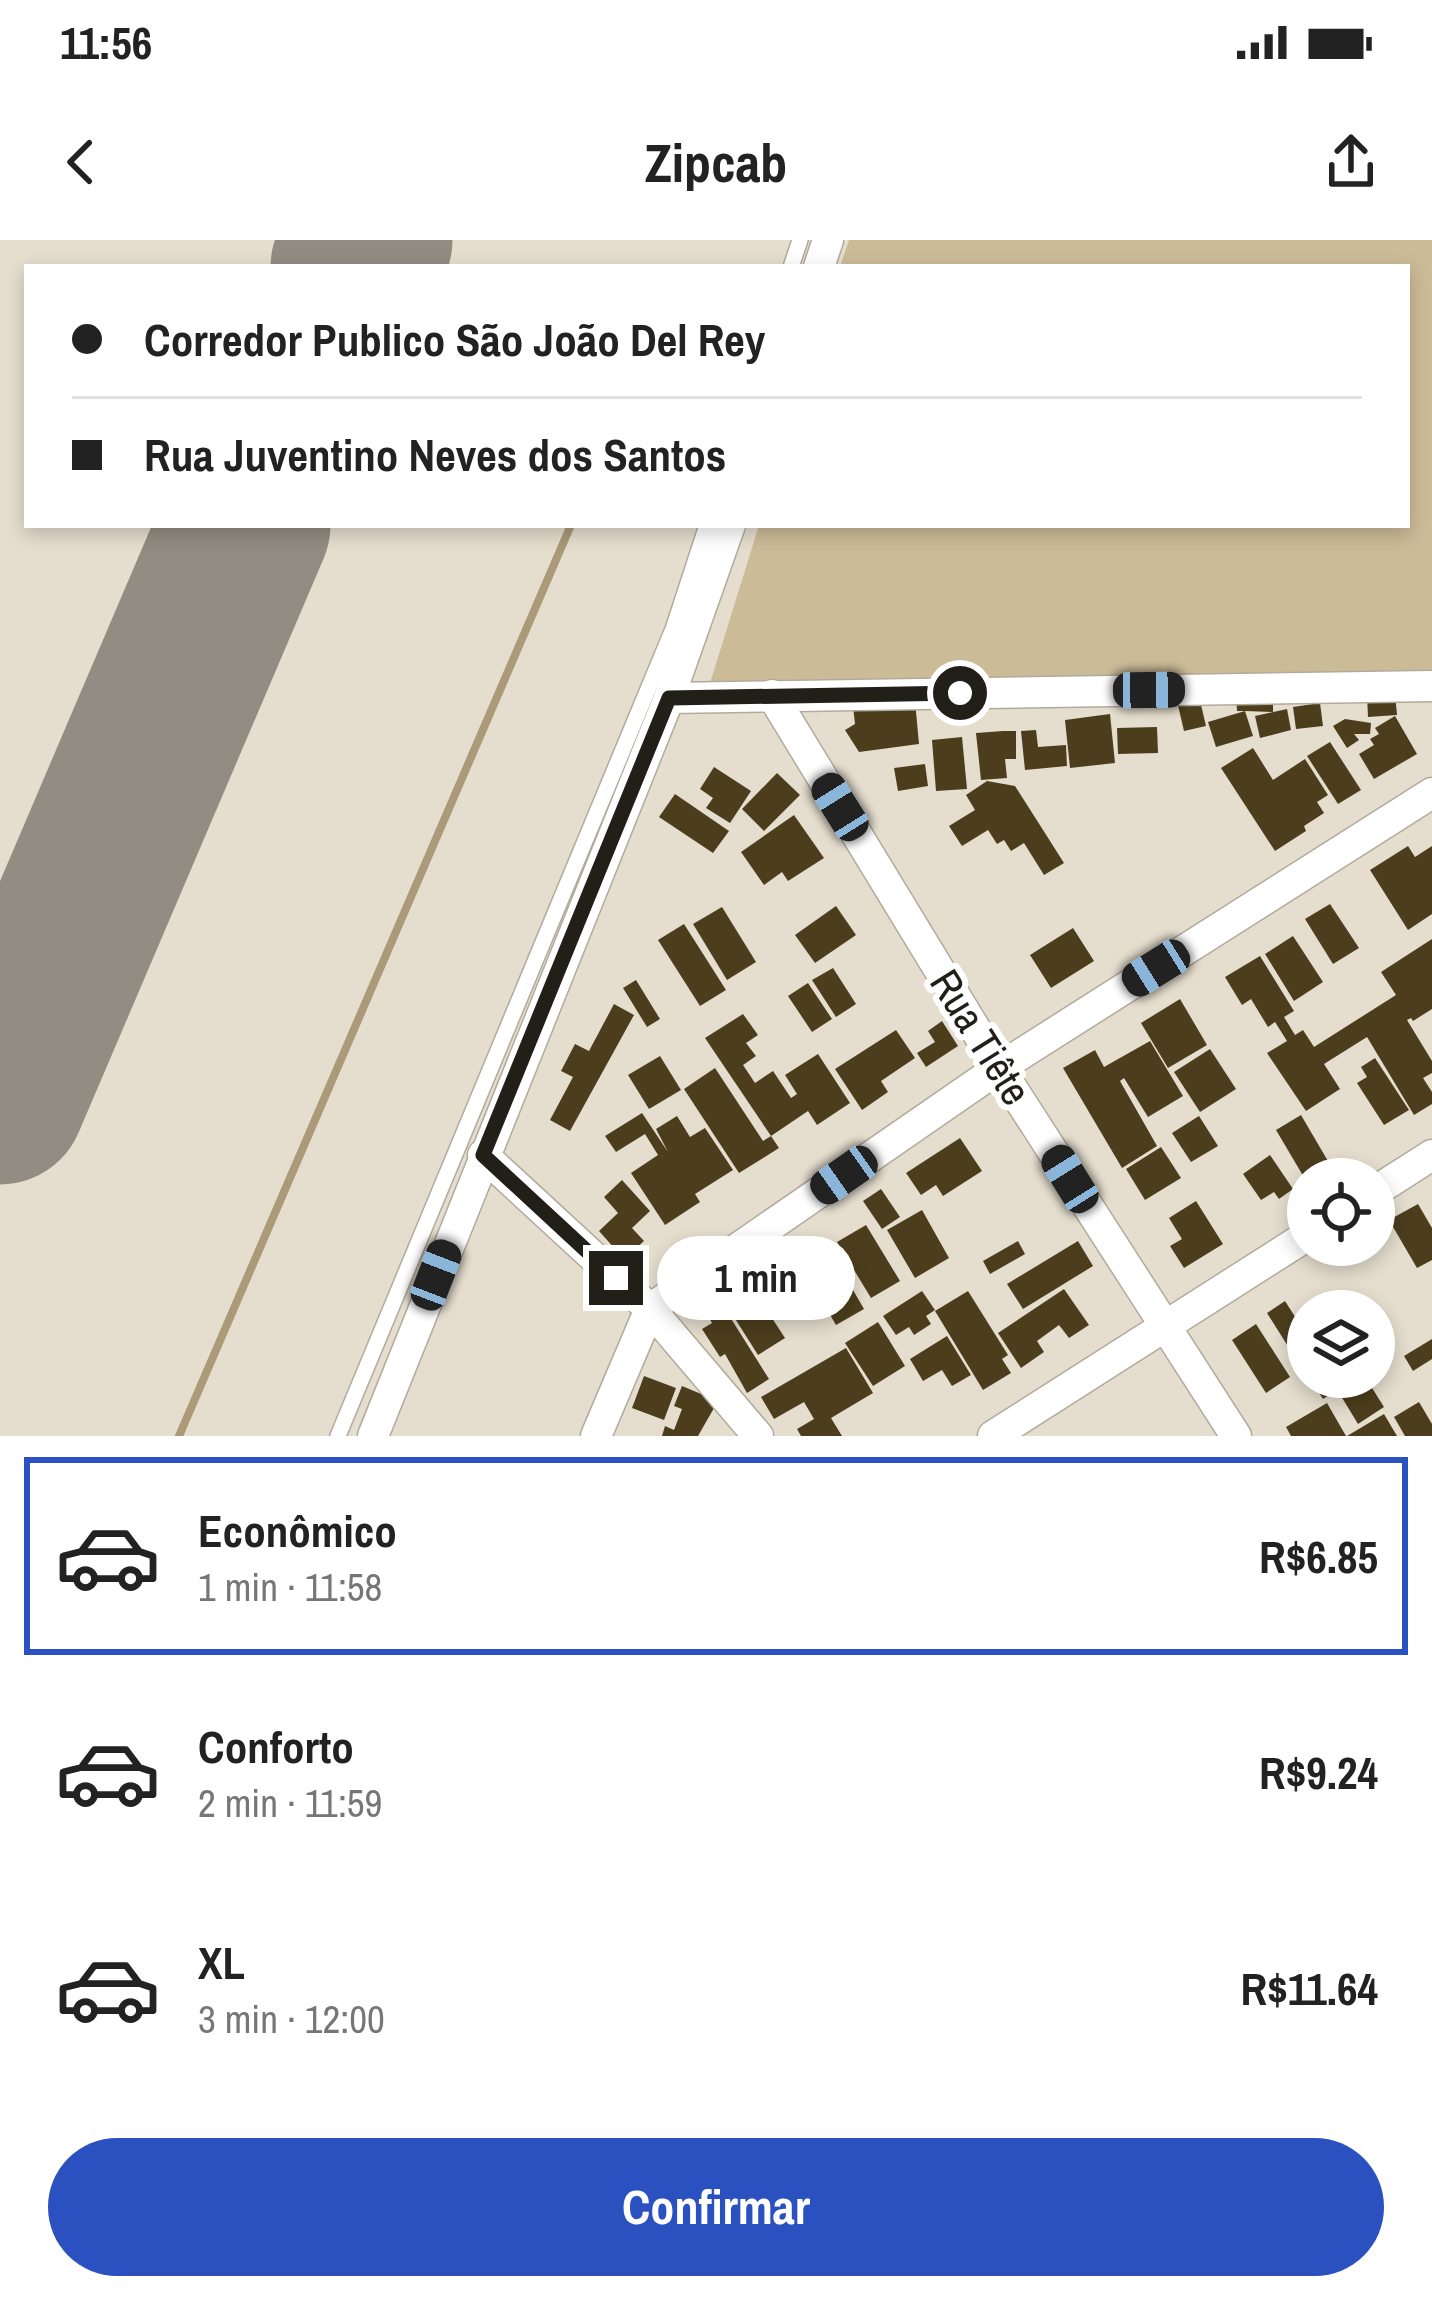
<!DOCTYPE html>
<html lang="pt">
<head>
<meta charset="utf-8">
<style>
  body { margin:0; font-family:"Archivo Narrow",sans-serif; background:#f6f6f6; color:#222; height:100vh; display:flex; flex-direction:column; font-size:45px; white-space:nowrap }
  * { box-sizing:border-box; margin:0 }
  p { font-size:39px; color:#767676 }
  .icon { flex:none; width:66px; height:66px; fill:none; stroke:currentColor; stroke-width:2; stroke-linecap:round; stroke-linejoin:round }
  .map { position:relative; height:1196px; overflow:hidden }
  .side { display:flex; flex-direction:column; background:#fff; flex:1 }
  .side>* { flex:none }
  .top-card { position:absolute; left:24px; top:24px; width:1386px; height:264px; border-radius:0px; box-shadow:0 6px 18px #0003; display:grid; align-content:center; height:264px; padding:0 48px; background:#fff }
  .fabs { position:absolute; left:1287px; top:918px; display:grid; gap:24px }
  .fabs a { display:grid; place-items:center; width:108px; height:108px; border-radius:50%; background:#fff; box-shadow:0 6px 18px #0003; font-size:60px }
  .end { position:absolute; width:54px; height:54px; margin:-27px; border:15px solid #221f19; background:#fff; box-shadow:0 0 0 6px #fff }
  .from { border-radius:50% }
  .bubble { position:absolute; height:84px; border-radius:42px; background:#fff; box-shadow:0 6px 18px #0003; font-size:39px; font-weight:700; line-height:84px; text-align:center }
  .car { position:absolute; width:36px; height:72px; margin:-36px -18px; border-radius:15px; box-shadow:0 0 9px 3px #0007; background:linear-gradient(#222 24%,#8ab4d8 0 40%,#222 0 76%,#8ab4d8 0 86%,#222 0) }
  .top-card b { display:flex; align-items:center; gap:42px; height:114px; font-size:45px }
  .top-card b+b { border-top:3px solid #e0e0e0 }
  .top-card i { width:30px; height:30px; background:#222 }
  ul { padding:21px 0 0; list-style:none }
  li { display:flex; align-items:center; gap:36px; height:198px; margin:0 24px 18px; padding:0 24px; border:6px solid transparent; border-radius:0px }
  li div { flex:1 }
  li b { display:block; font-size:45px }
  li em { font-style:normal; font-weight:700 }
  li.current { border-color:#2b50c0 }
  li>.icon { width:108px; height:108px; stroke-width:1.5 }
  .primary-button { display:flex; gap:24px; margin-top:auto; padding:24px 48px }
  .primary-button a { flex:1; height:138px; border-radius:72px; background:#2b50c0; color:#fff; font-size:48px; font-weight:700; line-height:138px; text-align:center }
  .status { display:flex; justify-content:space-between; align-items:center; height:84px; padding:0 60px; background:#fff; direction:ltr }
  .status svg { height:33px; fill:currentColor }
  header { display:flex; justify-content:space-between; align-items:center; height:156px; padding:0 48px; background:#fff; font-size:54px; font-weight:700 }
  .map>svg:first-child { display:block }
  .green { fill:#ccbb97 }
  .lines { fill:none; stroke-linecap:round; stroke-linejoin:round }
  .stream { stroke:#aa9a77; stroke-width:8 }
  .runway { stroke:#928d82; stroke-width:171 }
  .building { fill:#4c3e1d }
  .lane-casing { stroke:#b2ab9c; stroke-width:18 }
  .street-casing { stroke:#b2ab9c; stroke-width:33 }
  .lane { stroke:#fff; stroke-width:15 }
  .street { stroke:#fff; stroke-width:30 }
  .route { stroke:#221f19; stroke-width:15 }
  .labels { text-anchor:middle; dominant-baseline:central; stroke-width:12; stroke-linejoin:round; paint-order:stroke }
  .street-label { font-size:42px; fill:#221f19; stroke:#fff }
</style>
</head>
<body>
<div class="status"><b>11:56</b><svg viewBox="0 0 49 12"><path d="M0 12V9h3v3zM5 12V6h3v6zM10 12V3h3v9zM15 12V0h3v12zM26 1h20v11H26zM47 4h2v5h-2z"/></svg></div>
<header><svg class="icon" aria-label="back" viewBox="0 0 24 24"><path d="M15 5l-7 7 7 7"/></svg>Zipcab<svg class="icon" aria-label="share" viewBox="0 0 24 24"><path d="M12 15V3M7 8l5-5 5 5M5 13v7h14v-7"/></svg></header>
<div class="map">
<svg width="1432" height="1196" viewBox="0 0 1432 1196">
  <rect width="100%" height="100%" fill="#e5dece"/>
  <!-- green -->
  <polygon class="green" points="849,0 1432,0 1432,449 707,453 759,285 1407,285 1407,27 840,27"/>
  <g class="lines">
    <!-- stream -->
    <polyline class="stream" points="179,1196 571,285"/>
    <!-- runway -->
    <g class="runway">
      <polyline points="356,27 367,0"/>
      <polyline points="0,859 245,285"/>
    </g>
  </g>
  <!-- building -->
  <g class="building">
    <polygon points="1198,452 1206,486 1184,491 1176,457"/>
    <polygon points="1395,453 1397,475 1368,477 1367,455"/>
    <polygon points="1236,454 1273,454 1273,472 1245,471 1253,496 1216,507 1208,482 1245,471 1237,471"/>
    <polygon points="915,461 919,504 859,512 845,490 855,484 853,466"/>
    <polygon points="1320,463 1323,486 1296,489 1293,467"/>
    <polygon points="1287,469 1291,490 1260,498 1255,476"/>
    <polygon points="1110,474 1115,523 1070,528 1065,480"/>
    <polygon points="1395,476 1417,514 1374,539 1359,514 1374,505 1370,499 1379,494 1375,488"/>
    <polygon points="1345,479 1371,483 1370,494 1354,494 1359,500 1347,508 1333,486"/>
    <polygon points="1157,487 1158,513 1118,514 1117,488"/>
    <polygon points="1036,490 1038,507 1066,505 1067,526 1025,530 1021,491"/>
    <polygon points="1003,491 1016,491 1016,519 1005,519 1007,538 981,540 976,493"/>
    <polygon points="962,497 967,549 936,551 932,500"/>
    <polygon points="1330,502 1361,550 1338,564 1307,516"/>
    <polygon points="1253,508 1273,540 1305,519 1328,555 1317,562 1324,573 1304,586 1306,591 1275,611 1221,528"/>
    <polygon points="925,524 928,546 898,551 894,528"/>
    <polygon points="714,527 751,551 730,583 706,568 713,558 700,549"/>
    <polygon points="777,533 800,555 764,591 742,569"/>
    <polygon points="987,541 1015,546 1064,623 1044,635 1024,603 1011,611 1004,600 997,604 988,590 962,606 949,586 975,570 966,555"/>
    <polygon points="675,554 729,591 713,613 659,577"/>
    <polygon points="794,575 824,618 788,641 782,632 764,645 741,612"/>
    <polygon points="1408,606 1415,617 1432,606 1432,674 1408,690 1370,630"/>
    <polygon points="1330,664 1359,708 1333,724 1305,679"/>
    <polygon points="836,666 856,695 815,723 795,695"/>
    <polygon points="722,667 756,722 727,740 693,684"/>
    <polygon points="684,684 726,750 700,766 658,700"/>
    <polygon points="1073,688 1094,721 1051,748 1030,715"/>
    <polygon points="1293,696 1323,742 1294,761 1265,714"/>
    <polygon points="1432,699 1432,769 1413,781 1411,778 1407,780 1432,821 1432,833 1423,838 1432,852 1432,864 1414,875 1367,797 1324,824 1340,849 1306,871 1267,813 1287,801 1275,782 1268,787 1251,759 1242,765 1225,737 1260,716 1294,771 1284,777 1295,795 1303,790 1314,807 1396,755 1381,732"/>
    <polygon points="833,728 856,764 836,777 812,740"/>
    <polygon points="636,740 660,779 647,787 623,748"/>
    <polygon points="808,743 832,779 812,792 788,756"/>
    <polygon points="1180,759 1207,805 1168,828 1141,783"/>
    <polygon points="614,764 634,775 570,891 550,880 573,837 561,831 575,804 589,811"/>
    <polygon points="743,774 758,795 746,803 756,816 743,825 755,843 773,831 791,858 797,854 785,835 818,814 850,863 817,885 808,871 771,896 705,798"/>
    <polygon points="942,781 958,806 926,827 917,813 935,802 928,791"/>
    <polygon points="896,790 915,818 881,841 888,852 862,870 835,829"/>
    <polygon points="1150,801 1183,856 1148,877 1124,838 1120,841 1157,906 1122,928 1063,828 1095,810 1104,827"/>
    <polygon points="1210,809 1236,849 1200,872 1174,832"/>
    <polygon points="660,816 681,850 649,869 628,835"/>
    <polygon points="1375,818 1409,870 1384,885 1357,843 1367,837 1361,827"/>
    <polygon points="715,828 763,901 771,896 779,908 739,933 684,849"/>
    <polygon points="642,873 668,912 656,889 677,876 690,897 705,888 733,930 695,954 700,962 665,985 631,933 658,915 645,894 616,912 605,896"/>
    <polygon points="1301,875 1332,928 1313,939 1305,939 1276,890"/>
    <polygon points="1199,876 1218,906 1191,922 1172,893"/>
    <polygon points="960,898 982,931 943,956 936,945 921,955 906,933"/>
    <polygon points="1161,907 1181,938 1145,960 1126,929"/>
    <polygon points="1270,915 1293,949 1279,959 1274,952 1261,960 1243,934"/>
    <polygon points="622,940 650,971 632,988 644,1001 624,1019 599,991 618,973 604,957"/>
    <polygon points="881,949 900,977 882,989 863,961"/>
    <polygon points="1196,961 1223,1004 1184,1028 1170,1006 1182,999 1169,978"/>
    <polygon points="1418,964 1432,988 1432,1020 1417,1028 1389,980"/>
    <polygon points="922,970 949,1018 915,1038 887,990"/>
    <polygon points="866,985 900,1041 871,1058 837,1002"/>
    <polygon points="1018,1001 1025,1014 990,1034 983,1021"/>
    <polygon points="1078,1001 1093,1026 1023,1069 1007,1044"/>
    <polygon points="785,1017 811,1057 791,1070 765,1030"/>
    <polygon points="846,1038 864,1069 836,1085 818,1054"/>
    <polygon points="753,1049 785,1098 758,1115 727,1066"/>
    <polygon points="1064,1049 1089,1085 1069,1098 1059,1085 1037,1101 1044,1112 1021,1128 998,1093"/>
    <polygon points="922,1051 935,1070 926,1076 931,1084 914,1095 909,1087 896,1095 883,1076"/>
    <polygon points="968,1051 1008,1115 1002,1119 1011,1133 983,1150 935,1071"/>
    <polygon points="718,1058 769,1139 747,1153 725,1114 720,1117 702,1089 712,1083 703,1067"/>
    <polygon points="1285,1061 1308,1097 1308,1112 1296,1119 1267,1073"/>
    <polygon points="878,1082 905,1126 873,1146 845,1103"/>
    <polygon points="1256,1084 1290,1137 1266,1153 1232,1100"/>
    <polygon points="947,1096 971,1135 952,1146 942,1130 923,1141 910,1119"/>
    <polygon points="1432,1099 1432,1119 1413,1131 1404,1116"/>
    <polygon points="846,1108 873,1153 831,1178 842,1196 801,1196 797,1189 814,1179 804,1162 774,1179 761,1157"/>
    <polygon points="644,1136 676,1148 664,1180 632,1168"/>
    <polygon points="1309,1137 1358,1137 1323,1159"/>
    <polygon points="1367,1140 1384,1167 1358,1184 1341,1156"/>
    <polygon points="682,1146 718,1161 698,1196 662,1196 665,1186 674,1190 682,1169 674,1166"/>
    <polygon points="1419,1162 1432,1184 1432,1196 1405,1196 1394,1177"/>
    <polygon points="1327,1163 1346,1196 1291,1196 1286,1187"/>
    <polygon points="1384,1174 1397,1196 1347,1196"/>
  </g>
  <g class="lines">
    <defs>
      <g id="lane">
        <polyline points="791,27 800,0"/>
        <polyline points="338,1196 673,389 707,285"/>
      </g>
      <g id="street">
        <polyline points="819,27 828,0"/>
        <polyline points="772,455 999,828 1236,1196"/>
        <polyline points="669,458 730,285"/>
        <polyline points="483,915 650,1069 758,1196"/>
        <polyline points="1374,952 1432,915"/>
        <polyline points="373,1196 669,458 1432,446"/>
        <polyline points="596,1196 650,1069 999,828 1432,553"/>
        <polyline points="993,1196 1308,995"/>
      </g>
    </defs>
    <!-- lane casing -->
    <use href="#lane" class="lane-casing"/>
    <!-- street casing -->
    <use href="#street" class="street-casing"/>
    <!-- lane -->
    <use href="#lane" class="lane"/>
    <!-- street -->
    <use href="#street" class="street"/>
  </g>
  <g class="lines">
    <!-- route -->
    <polyline class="route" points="616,1038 483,915 669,458 960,453"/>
  </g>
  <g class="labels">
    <!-- street labels -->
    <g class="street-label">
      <text transform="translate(981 797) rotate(58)">Rua Tiête</text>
    </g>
  </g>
</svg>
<div class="fabs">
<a><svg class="icon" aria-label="locate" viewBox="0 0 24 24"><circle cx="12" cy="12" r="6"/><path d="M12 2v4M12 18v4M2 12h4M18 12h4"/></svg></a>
<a><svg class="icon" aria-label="layers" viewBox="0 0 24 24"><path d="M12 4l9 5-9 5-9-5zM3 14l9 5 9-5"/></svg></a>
</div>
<i class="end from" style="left:960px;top:453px"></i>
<i class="end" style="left:616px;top:1038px"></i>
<div class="bubble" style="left:657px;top:996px;width:198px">1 min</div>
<i class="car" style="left:1149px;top:450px;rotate:89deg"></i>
<i class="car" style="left:840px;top:567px;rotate:328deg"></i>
<i class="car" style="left:1156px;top:728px;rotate:238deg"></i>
<i class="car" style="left:844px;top:935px;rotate:235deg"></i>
<i class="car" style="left:1070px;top:939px;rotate:328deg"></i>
<i class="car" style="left:436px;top:1035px;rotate:21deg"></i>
<div class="top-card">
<b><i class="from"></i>Corredor Publico São João Del Rey</b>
<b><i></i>Rua Juventino Neves dos Santos</b>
</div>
</div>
<section class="side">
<ul>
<li class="current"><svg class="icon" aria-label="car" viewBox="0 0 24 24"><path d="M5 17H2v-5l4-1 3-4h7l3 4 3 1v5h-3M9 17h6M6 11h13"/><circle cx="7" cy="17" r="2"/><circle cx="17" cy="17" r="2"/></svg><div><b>Econômico</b><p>1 min · 11:58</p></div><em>R$6.85</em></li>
<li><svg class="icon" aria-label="car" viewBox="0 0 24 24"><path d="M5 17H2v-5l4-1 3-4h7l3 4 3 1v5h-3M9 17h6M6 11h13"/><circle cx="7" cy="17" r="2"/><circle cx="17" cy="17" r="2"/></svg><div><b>Conforto</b><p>2 min · 11:59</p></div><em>R$9.24</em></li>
<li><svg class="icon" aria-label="car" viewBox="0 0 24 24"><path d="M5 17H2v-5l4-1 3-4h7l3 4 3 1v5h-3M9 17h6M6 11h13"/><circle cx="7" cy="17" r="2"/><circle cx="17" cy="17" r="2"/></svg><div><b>XL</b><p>3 min · 12:00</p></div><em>R$11.64</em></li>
</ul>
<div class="primary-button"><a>Confirmar</a></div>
</section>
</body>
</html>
